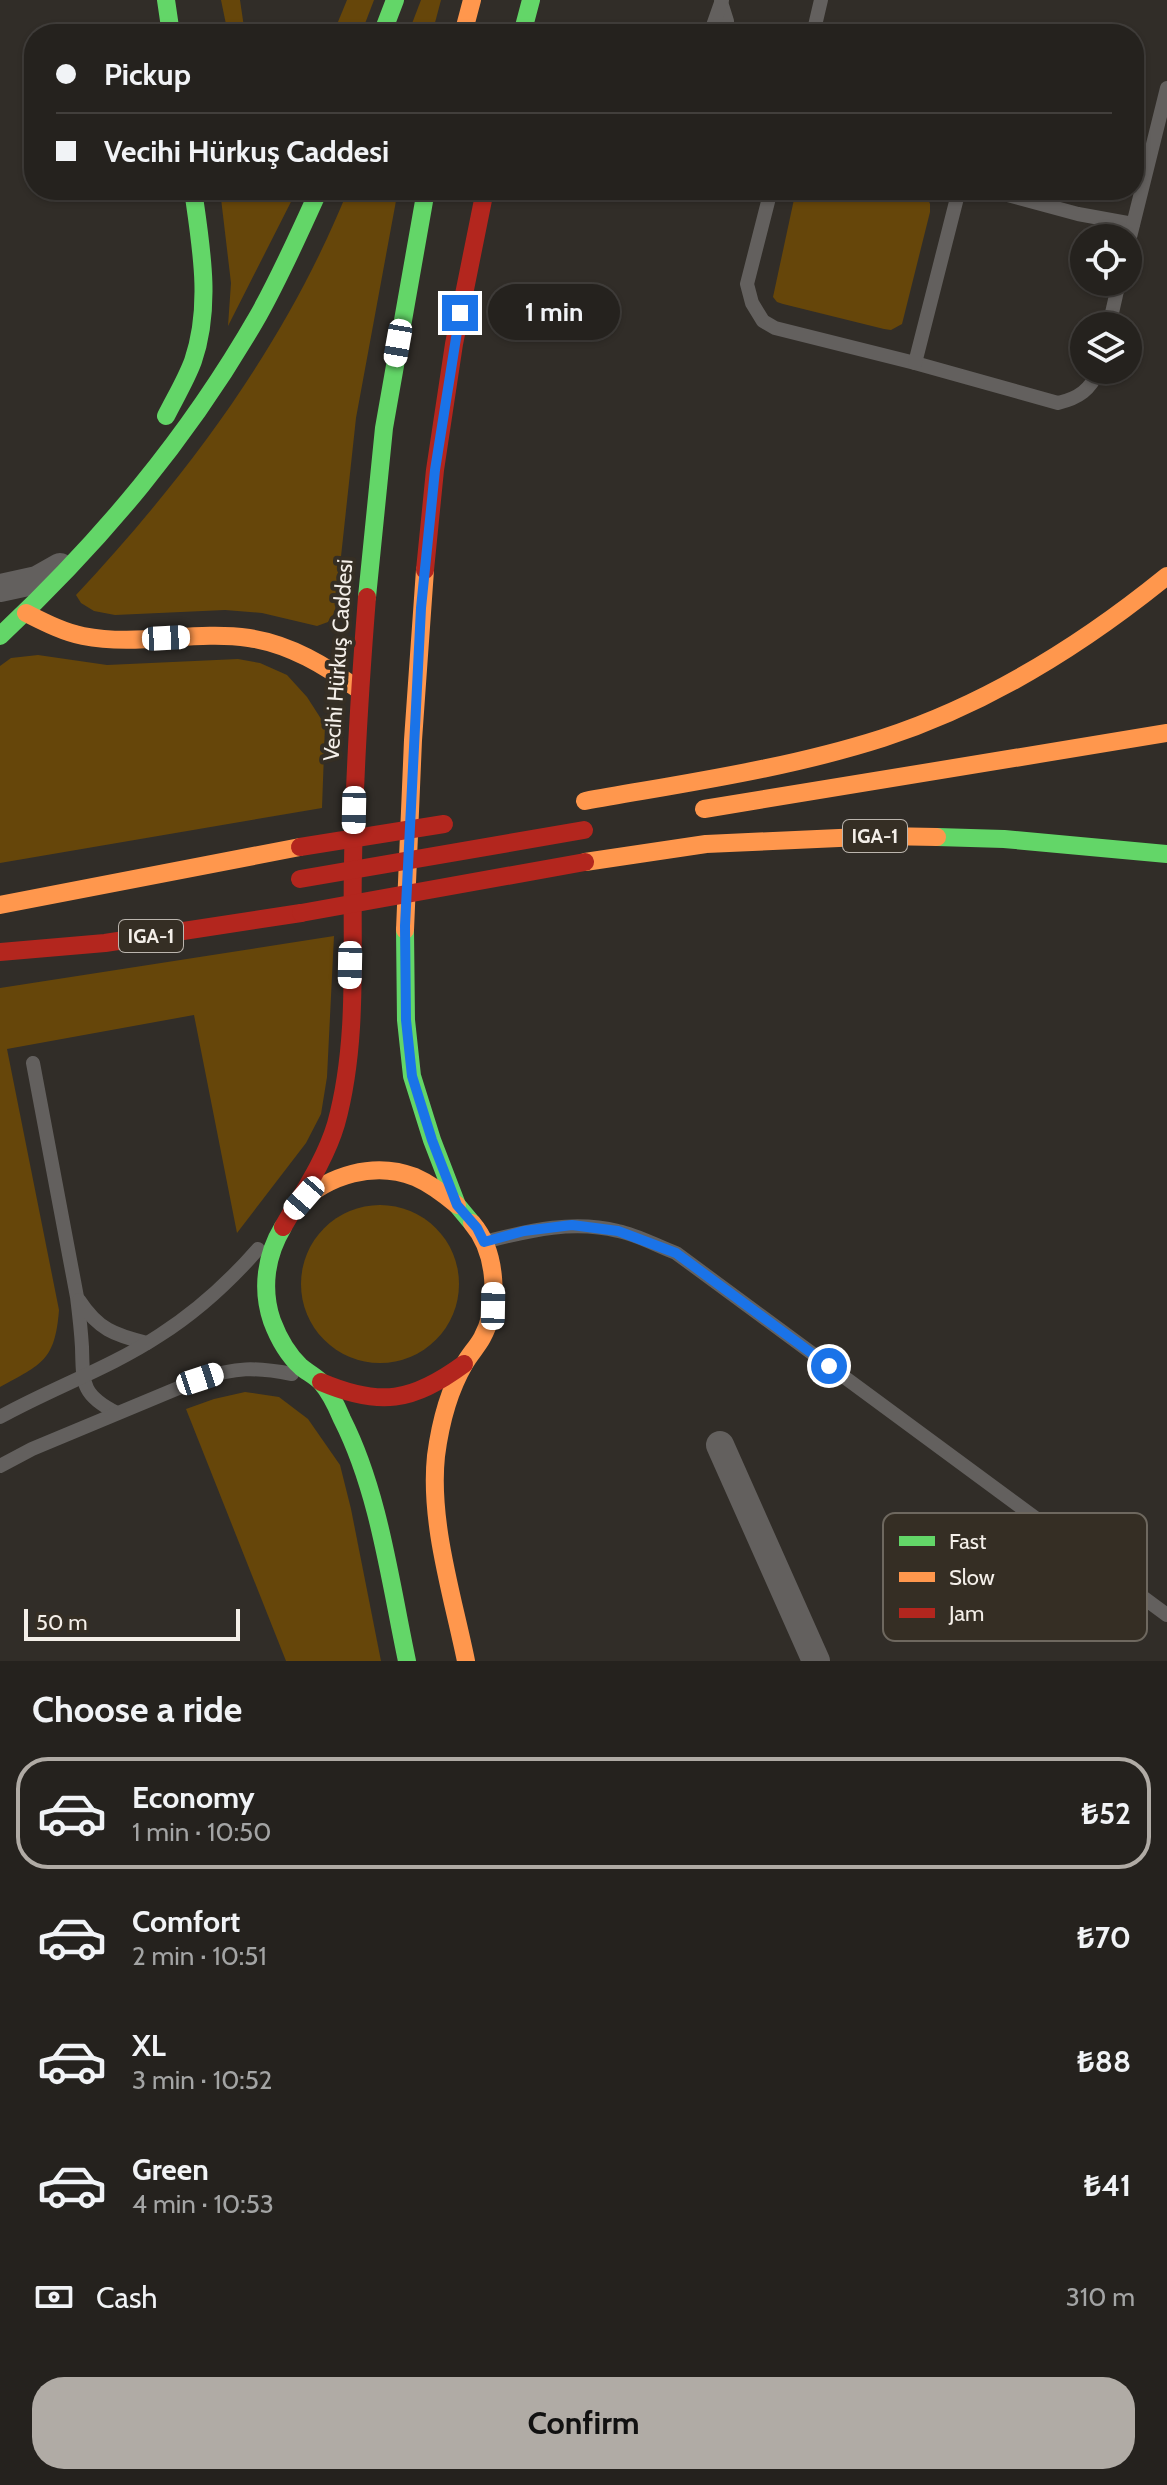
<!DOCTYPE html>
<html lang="en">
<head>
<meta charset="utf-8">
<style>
  body { margin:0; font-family:Cabin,sans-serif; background:#2d2a27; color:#f1f3f6; height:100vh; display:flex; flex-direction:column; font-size:30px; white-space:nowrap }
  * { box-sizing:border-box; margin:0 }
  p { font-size:26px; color:#a3a4a4 }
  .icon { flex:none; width:44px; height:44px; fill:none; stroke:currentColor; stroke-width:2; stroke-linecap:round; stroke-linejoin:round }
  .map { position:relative; height:1661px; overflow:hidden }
  .panel { display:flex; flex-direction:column; background:#25221e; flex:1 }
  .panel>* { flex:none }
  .guide { position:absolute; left:24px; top:24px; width:1120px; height:176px; border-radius:32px; box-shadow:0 2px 6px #0004,0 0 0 2px #423f3c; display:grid; align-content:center; height:176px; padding:0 32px; background:#25221e }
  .fabs { position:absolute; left:1070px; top:224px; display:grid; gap:16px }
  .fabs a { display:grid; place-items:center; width:72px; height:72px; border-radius:50%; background:#25221e; box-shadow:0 2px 6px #0004,0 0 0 2px #423f3c; font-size:40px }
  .scale { position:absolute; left:24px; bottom:20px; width:216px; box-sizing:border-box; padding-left:8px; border:4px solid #f4efe9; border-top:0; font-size:22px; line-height:28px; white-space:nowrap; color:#f4efe9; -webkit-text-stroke:6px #352e24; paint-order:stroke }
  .end { position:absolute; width:36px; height:36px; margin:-18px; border:10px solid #1a73e8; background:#fff; box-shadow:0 0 0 4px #fff }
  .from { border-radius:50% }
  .bubble { position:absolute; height:56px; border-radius:28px; background:#25221e; box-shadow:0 2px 6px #0004,0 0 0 2px #423f3c; font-size:26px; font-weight:700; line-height:56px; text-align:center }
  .car { position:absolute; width:24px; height:48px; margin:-24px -12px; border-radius:10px; box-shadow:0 0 6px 2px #0007; background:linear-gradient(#fff 24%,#345 0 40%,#fff 0 76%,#345 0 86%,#fff 0) }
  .guide b { display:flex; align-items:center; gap:28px; height:76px; font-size:30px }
  .guide b+b { border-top:2px solid #423f3c }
  .guide i { width:20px; height:20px; background:#f1f3f6 }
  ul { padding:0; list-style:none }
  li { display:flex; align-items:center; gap:24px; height:112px; margin:0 16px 12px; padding:0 16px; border:4px solid transparent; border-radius:32px }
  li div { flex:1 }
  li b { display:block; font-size:30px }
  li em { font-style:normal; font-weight:700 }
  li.on { border-color:#b0aba5 }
  li>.icon { width:72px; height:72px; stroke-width:1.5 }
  h2 { padding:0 32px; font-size:36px; line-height:96px }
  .pay { display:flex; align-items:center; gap:20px; height:88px; padding:0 32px; font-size:30px }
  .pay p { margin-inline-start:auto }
  .primary-button { display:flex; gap:16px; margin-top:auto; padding:16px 32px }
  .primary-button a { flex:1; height:92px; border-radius:32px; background:#b0aba5; color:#111; font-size:32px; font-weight:700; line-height:92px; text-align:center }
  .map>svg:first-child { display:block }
  .green { fill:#66460a }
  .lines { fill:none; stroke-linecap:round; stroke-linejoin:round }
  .lane { stroke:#63605e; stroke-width:14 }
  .street { stroke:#63605e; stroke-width:28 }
  .fast { stroke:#63d668; stroke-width:18 }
  .slow { stroke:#ff974d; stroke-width:18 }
  .jam { stroke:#b3261e; stroke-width:18 }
  .jam-bridge { stroke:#b3261e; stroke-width:18 }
  .route { stroke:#1a73e8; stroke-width:10 }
  .labels { text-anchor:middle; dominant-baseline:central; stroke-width:8; stroke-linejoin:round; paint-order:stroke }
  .shield { fill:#352e24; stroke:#bbb5ae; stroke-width:2 }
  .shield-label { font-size:20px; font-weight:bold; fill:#f4efe9 }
  .street-label { font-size:22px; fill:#f4efe9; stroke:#352e24 }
  .key { fill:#352e24; stroke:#6e685f; stroke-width:2 }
  .key-label { font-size:22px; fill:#f4efe9 }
</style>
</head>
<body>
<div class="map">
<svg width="1167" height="1661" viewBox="0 0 1167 1661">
  <rect width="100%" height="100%" fill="#312d28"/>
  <!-- green -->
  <g class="green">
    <polygon points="221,0 240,0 245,34 228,34"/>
    <polygon points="347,0 374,0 361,34 333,34"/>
    <polygon points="421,0 441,0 432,34 408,34"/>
    <polygon points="220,190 297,190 228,326 231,283"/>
    <path d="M348,190H398L356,418L335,612L328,622L317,626L262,613L225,610L115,615L94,611L81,603L76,595C188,475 286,344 348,190Z"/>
    <polygon points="796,190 915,190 927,196 930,204 930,212 902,324 891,330 884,329 783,304 777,302 773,297"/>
    <polygon points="38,655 107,665 238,659 260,663 287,675 307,697 325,725 322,808 0,863 0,666 11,658"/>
    <path d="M334,936L327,1077L321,1114L306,1143L237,1233L194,1015L7,1049L59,1310C55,1361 42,1364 0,1387V988Z"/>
    <circle cx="380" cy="1284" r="79"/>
    <polygon points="245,1392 279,1397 308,1419 340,1465 351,1509 381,1661 286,1661 186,1409 214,1399"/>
  </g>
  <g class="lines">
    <!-- lane -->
    <g class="lane">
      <polyline points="721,2 727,21 727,34"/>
      <polyline points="710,34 722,0"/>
      <polyline points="813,34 821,0"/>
      <path d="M771,190L747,284L752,303L763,321L775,328L915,363L1058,403C1079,398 1090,390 1099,370"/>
      <polyline points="989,190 1078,214 1133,224"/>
      <polyline points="1128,245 1167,88"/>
      <polyline points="1109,326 1119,282"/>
      <polyline points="915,363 959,190"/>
      <path d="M33,1063L77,1297C79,1313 81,1330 82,1347C83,1383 81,1395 117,1413"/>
      <path d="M488,1241C531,1230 574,1220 618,1231C638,1235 657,1246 676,1253L1167,1615"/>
      <path d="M79,1300C98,1329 114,1335 147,1343"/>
      <path d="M0,1417C52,1388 110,1368 160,1335C196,1312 230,1281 258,1249"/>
      <path d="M0,1466L32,1449L200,1379C236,1367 255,1367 292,1374"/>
    </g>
    <!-- street -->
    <g class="street">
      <polyline points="0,588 37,580 60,567"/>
      <polyline points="720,1445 816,1661"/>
    </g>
    <!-- fast -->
    <g class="fast">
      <polyline points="166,0 171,34"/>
      <polyline points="382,34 395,0"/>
      <polyline points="522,34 531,0"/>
      <path d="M166,416C175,398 186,380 193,361C212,306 201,246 193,190"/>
      <polyline points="367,597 384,428 426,190"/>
      <path d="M0,636C102,540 188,438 258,316C281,275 300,232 319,190"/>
      <polyline points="937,837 1004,839 1167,854"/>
      <polyline points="405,930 406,1020 412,1076 432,1140 457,1205 472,1223"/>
      <path d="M283,1227C266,1255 261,1289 272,1321C278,1337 288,1355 301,1367C307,1372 315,1376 321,1382C329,1391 337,1407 342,1419C379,1492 390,1581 407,1661"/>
    </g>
    <!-- slow -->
    <g class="slow">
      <polyline points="463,34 472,0"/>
      <path d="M26,613C44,622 63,632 83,636C138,647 194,630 249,638C290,644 326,666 359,690"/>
      <path d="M585,801C685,783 786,769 883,738C988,704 1082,645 1167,576"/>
      <polyline points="704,809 1167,733"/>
      <polyline points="585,862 706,844 883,836 937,837"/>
      <polyline points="0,905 300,847"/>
      <polyline points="405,930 413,740 425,570"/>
      <path d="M298,1204C329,1175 374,1161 415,1177C431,1184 444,1194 457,1205"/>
      <path d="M466,1661C453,1597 429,1522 436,1456C440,1425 449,1390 465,1363C470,1354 477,1347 482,1338C500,1305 497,1252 472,1223"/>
    </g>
    <!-- jam -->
    <g class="jam">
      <polyline points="425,570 435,470 454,344 485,190"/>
      <polyline points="0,952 105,943 301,913"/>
      <path d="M283,1227C302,1194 325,1161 336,1124C359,1041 351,950 353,864C354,775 360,686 367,597"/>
      <path d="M321,1382C380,1407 412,1402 464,1364"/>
    </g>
    <!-- jam-bridge -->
    <g class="jam-bridge">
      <polyline points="300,847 444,824"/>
      <polyline points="300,879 584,830"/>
      <polyline points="301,913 585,862"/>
    </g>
  </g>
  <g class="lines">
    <!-- route -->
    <polyline class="route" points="460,313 435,470 421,608 405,926 406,1020 412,1076 432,1140 457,1205 477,1228 484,1242 524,1231 572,1225 618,1231 676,1253 829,1366"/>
  </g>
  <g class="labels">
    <!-- shield labels -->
    <g class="shield">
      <rect x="843" y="820" width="64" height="32" rx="6"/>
      <rect x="119" y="920" width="64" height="32" rx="6"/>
    </g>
    <g class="shield-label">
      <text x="875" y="836">IGA-1</text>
      <text x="151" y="936">IGA-1</text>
    </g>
    <!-- street labels -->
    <g class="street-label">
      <text transform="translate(338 660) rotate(-86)">Vecihi Hürkuş Caddesi</text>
    </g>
  </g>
  <!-- legend -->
  <rect x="883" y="1513" width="264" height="128" rx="12" class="key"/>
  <rect x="899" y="1536" width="36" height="10" fill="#63d668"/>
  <rect x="899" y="1572" width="36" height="10" fill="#ff974d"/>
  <rect x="899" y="1608" width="36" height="10" fill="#b3261e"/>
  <g class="key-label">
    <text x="949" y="1549">Fast</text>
    <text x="949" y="1585">Slow</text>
    <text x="949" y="1621">Jam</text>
  </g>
</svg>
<div class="fabs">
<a><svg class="icon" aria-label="locate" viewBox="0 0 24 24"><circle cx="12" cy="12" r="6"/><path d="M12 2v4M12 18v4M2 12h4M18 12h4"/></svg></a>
<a><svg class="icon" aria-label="layers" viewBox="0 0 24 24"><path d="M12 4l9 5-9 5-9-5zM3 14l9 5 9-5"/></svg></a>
</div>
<div class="scale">50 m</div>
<i class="end from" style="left:829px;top:1366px"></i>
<i class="end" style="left:460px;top:313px"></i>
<div class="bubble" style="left:488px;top:284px;width:132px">1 min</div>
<i class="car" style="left:398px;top:343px;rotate:190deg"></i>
<i class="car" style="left:166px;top:638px;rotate:87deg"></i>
<i class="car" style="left:354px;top:810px;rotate:181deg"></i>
<i class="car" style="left:350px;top:965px;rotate:181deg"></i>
<i class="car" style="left:304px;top:1198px;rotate:221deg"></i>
<i class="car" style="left:493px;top:1306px;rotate:1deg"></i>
<i class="car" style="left:200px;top:1379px;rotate:72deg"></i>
<div class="guide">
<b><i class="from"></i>Pickup</b>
<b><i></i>Vecihi Hürkuş Caddesi</b>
</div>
</div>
<section class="panel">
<h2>Choose a ride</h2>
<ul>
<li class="on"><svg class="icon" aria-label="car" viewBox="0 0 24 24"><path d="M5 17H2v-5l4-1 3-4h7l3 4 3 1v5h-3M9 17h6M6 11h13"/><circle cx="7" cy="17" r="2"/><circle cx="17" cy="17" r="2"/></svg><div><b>Economy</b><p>1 min · 10:50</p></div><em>₺52</em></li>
<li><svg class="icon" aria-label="car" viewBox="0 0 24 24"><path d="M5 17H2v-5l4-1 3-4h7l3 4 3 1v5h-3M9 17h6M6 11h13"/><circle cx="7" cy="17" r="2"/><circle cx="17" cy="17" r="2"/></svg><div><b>Comfort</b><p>2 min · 10:51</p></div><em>₺70</em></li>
<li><svg class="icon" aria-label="car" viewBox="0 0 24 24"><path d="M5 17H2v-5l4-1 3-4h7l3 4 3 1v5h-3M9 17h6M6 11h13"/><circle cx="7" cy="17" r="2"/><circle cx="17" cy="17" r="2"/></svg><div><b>XL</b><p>3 min · 10:52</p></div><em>₺88</em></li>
<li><svg class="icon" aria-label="car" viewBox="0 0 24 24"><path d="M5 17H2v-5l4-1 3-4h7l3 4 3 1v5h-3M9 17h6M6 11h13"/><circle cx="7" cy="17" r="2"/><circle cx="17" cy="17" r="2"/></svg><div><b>Green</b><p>4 min · 10:53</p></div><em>₺41</em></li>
</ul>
<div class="pay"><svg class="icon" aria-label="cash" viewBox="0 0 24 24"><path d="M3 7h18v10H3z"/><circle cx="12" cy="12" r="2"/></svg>Cash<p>310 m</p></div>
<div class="primary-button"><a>Confirm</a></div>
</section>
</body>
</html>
